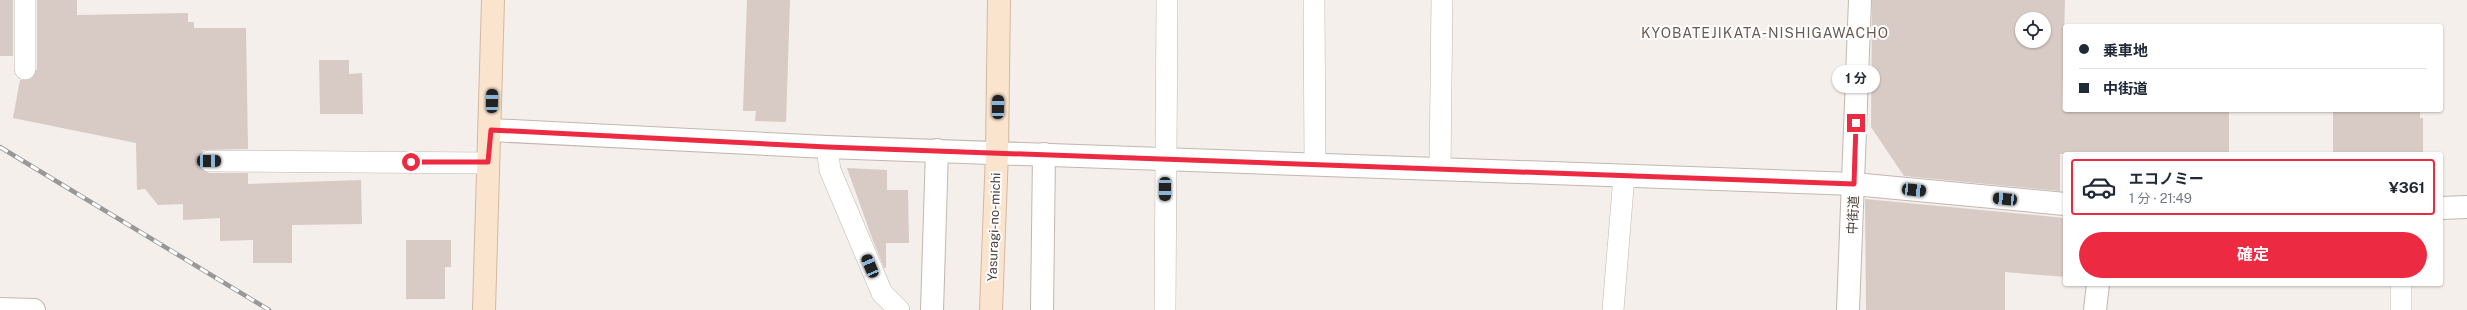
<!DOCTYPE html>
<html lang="ja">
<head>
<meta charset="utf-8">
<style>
  body { margin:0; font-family:"Public Sans","Noto Sans JP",sans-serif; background:#f2f2f3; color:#1f2937; height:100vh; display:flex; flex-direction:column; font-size:15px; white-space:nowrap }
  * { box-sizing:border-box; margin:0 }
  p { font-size:13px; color:#747a83 }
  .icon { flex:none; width:22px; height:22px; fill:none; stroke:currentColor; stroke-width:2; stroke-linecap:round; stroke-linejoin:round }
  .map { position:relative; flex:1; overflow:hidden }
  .sheet { position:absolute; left:2063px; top:152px; width:380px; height:134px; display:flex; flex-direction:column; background:#fff; border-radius:4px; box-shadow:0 1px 3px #0004 }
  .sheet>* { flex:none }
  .banner { position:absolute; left:2063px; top:24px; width:380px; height:88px; border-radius:4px; box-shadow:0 1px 3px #0004; display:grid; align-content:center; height:88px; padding:0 16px; background:#fff }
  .buttons { position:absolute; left:2015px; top:12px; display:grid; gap:8px }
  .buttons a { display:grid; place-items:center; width:36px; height:36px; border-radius:50%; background:#fff; box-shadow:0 1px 3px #0004; font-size:20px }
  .end { position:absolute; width:18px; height:18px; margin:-9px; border:5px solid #ec2a41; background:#fff; box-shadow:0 0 0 2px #fff }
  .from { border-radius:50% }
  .bubble { position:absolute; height:28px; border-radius:14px; background:#fff; box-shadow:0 1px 3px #0004; font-size:13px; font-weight:700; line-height:28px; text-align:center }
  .car { position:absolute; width:12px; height:24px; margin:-12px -6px; border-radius:5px; box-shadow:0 0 3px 1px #0007; background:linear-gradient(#222 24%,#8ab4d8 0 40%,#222 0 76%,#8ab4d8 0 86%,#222 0) }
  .banner b { display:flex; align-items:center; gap:14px; height:38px; font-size:15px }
  .banner b+b { border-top:1px solid #e0e1e3 }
  .banner i { width:10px; height:10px; background:#1f2937 }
  ul { padding:7px 0 0; list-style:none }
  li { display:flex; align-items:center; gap:12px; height:56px; margin:0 8px 6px; padding:0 8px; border:2px solid #e0e1e3; border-radius:4px }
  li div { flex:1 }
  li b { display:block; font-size:15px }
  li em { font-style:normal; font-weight:700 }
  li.current { border-color:#ec2a41 }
  li>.icon { width:36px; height:36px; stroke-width:1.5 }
  .button { display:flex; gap:8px; margin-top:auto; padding:8px 16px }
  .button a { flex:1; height:46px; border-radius:24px; background:#ec2a41; color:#fff; font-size:16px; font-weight:700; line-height:46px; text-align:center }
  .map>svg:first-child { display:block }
  .building { fill:#d8cac4; fill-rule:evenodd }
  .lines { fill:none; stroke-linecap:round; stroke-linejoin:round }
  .lane-casing { stroke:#c2b7b0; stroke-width:22 }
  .street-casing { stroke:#c2b7b0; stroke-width:24 }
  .secondary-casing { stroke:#d4b89f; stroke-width:24 }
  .lane { stroke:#fff; stroke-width:21 }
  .street { stroke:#fff; stroke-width:22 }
  .secondary { stroke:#fbe4cd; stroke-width:22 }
  .rail-casing { stroke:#989898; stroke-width:4.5 }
  .rail { stroke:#fff; stroke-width:3; stroke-dasharray:9; stroke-linecap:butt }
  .route { stroke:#ec2a41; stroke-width:5 }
  .labels { text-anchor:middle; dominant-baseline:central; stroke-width:4; stroke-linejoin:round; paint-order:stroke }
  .street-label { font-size:13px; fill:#483e39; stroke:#fff }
  .neighbourhood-label { font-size:14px; letter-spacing:1px; fill:#6a5951; stroke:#fff }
</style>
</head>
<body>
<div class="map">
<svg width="2467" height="310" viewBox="0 0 2467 310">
  <rect width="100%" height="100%" fill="#f4efeb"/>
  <!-- building -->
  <g class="building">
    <rect x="0" y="0" width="13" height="56"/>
    <polygon points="37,0 77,0 77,15 188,13 188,22 194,22 194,28 246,28 248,149 203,150 197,161 199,167 209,173 248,173 248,184 361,180 362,224 292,225 292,263 253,263 253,240 220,241 220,218 183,220 183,204 158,205 145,189 137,190 136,143 13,118 20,80 31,79 37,69"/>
    <polygon points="747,0 790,0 786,122 755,121 756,111 743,111"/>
    <path d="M1872,0H2065L2062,110H2229V154H2060V191L1904,176L1871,127ZM2022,19H2044V41H2022Z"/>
    <polygon points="319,60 349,60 349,74 362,73 363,114 320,114"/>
    <polygon points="2333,110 2420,110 2420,118 2423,118 2423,154 2333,154"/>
    <polygon points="847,168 887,170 887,190 908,190 909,243 886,243 886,268 884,268 872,238"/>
    <polygon points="1865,199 2065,218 2065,277 2005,272 2005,310 1866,310"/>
    <polygon points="406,240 451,240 451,267 445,267 445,299 406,299"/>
  </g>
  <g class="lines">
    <defs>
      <g id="lane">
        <polyline points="1314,0 1315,164"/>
        <polyline points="25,69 25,0"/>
        <polyline points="827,147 830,170 882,293 899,310"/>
        <polyline points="209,161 488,163"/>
        <polyline points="1440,169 1442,0"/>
        <polyline points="2401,284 2401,310"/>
        <polyline points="1165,310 1167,0"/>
        <polyline points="1613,310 1624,176"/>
      </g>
      <g id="street">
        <polyline points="491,130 827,147 1854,184 2065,204"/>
        <polyline points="2441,208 2467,207"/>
        <polyline points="0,309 34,310"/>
        <polyline points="932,310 937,150"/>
        <polyline points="1042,310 1044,154"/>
        <polyline points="1848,310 1860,0"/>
        <polyline points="2095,310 2098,284"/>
      </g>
      <g id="secondary">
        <polyline points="484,310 493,0"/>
        <polyline points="991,310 997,152 999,0"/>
      </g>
    </defs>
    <!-- lane casing -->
    <use href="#lane" class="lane-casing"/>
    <!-- street casing -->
    <use href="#street" class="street-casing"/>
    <!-- secondary casing -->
    <use href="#secondary" class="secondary-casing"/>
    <!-- lane -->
    <use href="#lane" class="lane"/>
    <!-- street -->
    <use href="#street" class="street"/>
    <!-- secondary -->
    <use href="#secondary" class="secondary"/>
    <defs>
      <polyline id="rail" points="0,147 269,310"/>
    </defs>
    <!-- rail casing -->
    <use href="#rail" class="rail-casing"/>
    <!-- rail -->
    <use href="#rail" class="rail"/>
  </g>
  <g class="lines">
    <!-- route -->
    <polyline class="route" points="411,162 488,162 491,130 827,147 1854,184 1856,123"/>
  </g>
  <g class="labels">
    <!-- street labels -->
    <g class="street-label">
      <text transform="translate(1853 215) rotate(-87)">中街道</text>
      <text transform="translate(994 227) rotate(-88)">Yasuragi-no-michi</text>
    </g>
    <!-- neighbourhood labels -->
    <g class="neighbourhood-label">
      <text x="1765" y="33">KYOBATEJIKATA-NISHIGAWACHO</text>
    </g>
  </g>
</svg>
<div class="buttons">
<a><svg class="icon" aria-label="locate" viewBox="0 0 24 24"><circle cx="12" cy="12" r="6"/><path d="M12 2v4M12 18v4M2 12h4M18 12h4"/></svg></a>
</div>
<i class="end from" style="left:411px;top:162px"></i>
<i class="end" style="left:1856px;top:123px"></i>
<div class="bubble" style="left:1832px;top:65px;width:48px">1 分</div>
<i class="car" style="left:492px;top:101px;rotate:1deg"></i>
<i class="car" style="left:998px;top:107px;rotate:1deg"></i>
<i class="car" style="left:209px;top:161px;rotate:90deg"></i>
<i class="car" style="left:1165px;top:189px;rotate:180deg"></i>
<i class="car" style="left:1914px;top:190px;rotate:96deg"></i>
<i class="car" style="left:2005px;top:199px;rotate:275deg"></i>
<i class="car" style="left:870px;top:266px;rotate:337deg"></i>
<div class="banner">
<b><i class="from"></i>乗車地</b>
<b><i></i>中街道</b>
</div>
<section class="sheet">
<ul>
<li class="current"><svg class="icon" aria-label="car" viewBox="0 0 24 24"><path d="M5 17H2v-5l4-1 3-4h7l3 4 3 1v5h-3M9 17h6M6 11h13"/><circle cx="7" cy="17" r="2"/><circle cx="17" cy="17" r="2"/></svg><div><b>エコノミー</b><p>1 分 · 21:49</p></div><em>¥361</em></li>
</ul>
<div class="button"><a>確定</a></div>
</section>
</div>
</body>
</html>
